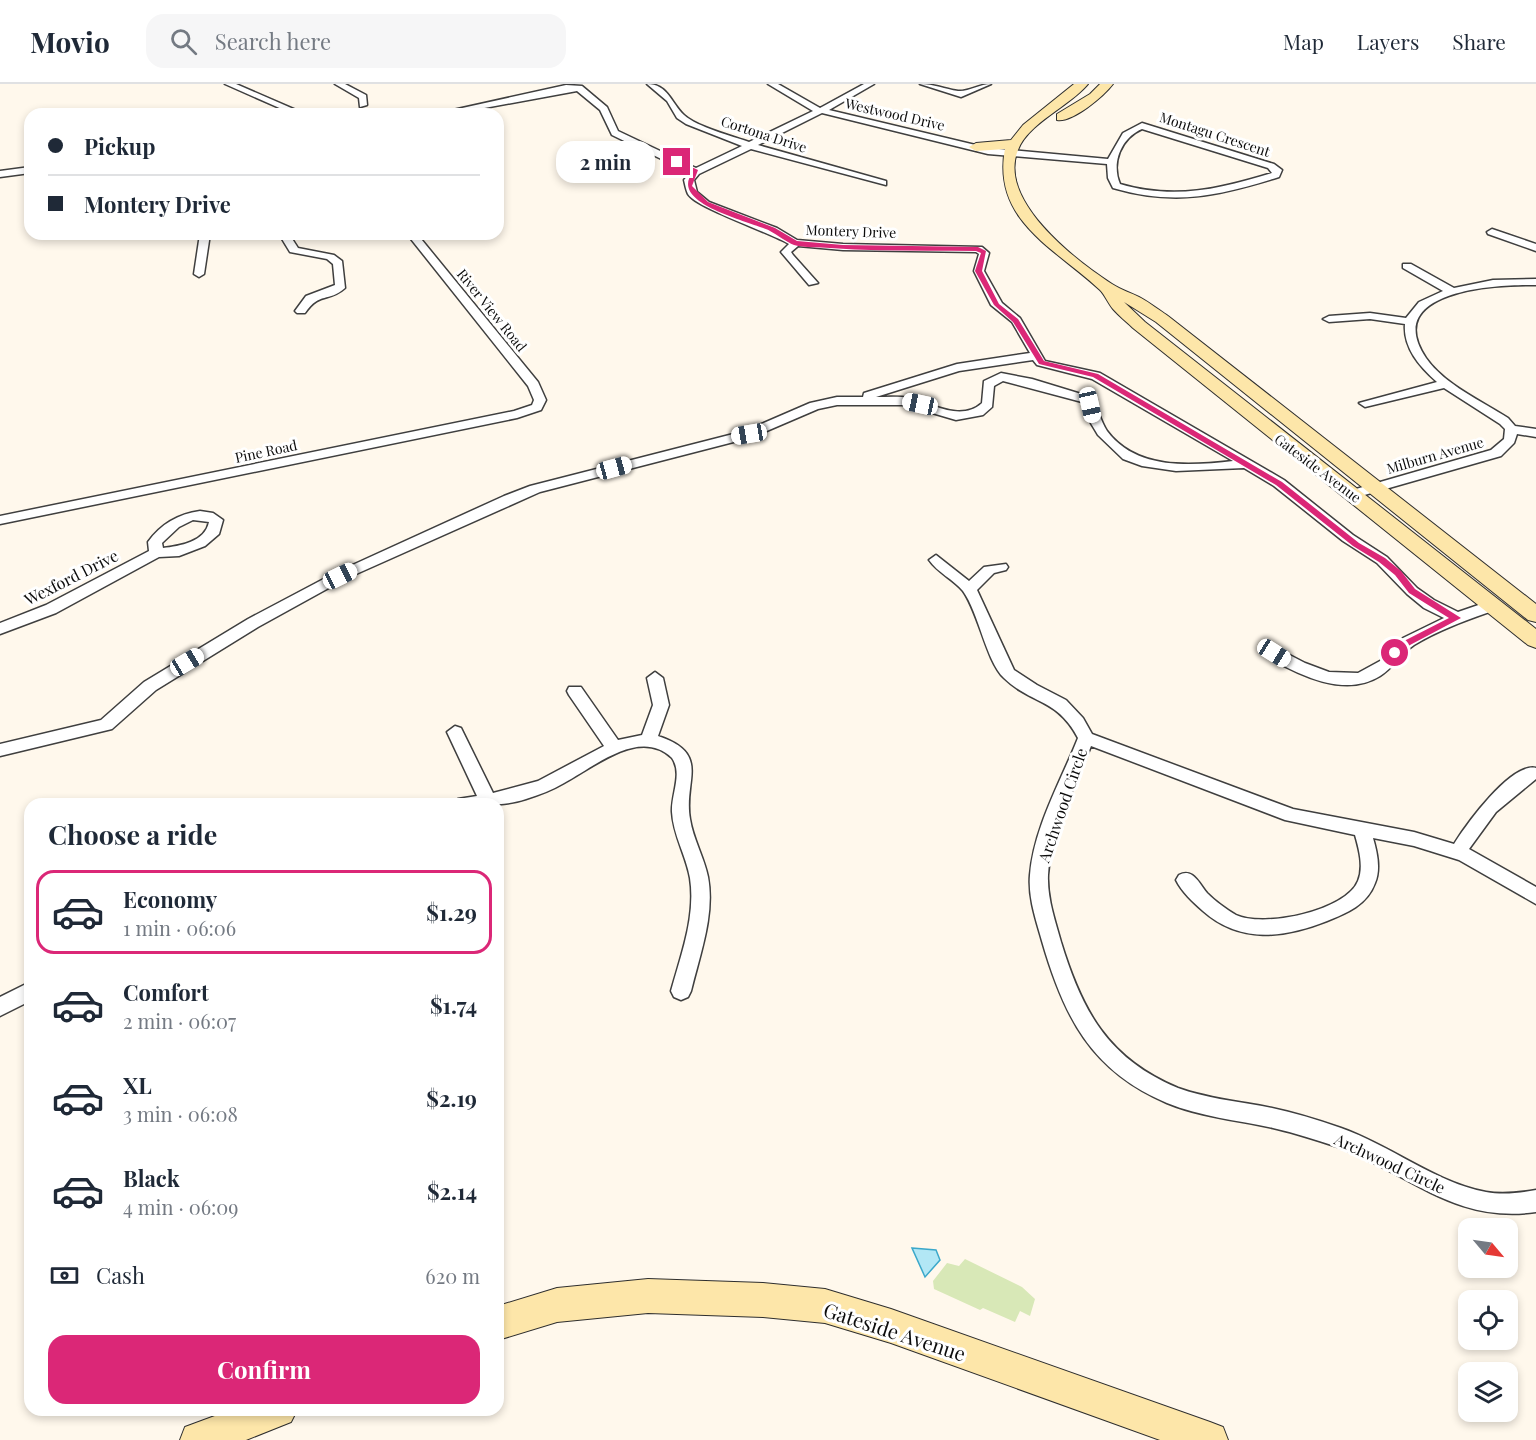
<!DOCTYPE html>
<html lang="en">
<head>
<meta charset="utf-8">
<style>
  body { margin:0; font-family:"Playfair Display",serif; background:#f6f6f7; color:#1f2937; height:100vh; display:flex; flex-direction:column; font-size:22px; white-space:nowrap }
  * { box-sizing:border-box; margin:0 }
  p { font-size:20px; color:#747a83 }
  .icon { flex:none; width:33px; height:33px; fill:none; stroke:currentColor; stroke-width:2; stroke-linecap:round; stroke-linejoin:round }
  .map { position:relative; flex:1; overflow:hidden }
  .drawer { position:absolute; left:24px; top:714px; width:480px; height:618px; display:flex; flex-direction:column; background:#fff; border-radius:18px; box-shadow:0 3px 9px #0003 }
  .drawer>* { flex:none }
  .banner { position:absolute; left:24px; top:24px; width:480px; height:132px; border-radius:18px; box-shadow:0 3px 9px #0003; display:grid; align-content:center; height:132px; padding:0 24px; background:#fff }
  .needle { width:39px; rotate:119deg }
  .fabs { position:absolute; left:1458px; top:1134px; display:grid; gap:12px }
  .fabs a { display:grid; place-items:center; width:60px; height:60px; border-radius:12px; background:#fff; box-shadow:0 3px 9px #0003; font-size:30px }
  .end { position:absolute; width:27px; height:27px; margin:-14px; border:8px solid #db2777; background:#fff; box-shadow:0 0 0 3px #fff }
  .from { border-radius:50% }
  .bubble { position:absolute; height:42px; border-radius:18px; background:#fff; box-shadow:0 3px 9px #0003; font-size:20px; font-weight:700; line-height:42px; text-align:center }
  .car { position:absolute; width:18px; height:36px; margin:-18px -9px; border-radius:8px; box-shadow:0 0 4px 2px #0007; background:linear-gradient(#fff 24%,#345 0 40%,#fff 0 76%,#345 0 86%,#fff 0) }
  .banner b { display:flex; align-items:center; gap:21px; height:57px; font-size:22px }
  .banner b+b { border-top:2px solid #e0e1e3 }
  .banner i { width:15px; height:15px; background:#1f2937 }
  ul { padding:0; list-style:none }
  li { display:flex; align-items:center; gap:18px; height:84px; margin:0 12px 9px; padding:0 12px; border:3px solid transparent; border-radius:18px }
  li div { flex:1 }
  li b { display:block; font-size:22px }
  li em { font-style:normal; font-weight:700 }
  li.selected { border-color:#db2777 }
  li>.icon { width:54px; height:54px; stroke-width:1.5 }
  h2 { padding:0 24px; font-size:27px; line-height:72px }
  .pay { display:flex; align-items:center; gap:15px; height:66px; padding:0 24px; font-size:22px }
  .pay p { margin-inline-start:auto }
  .action { display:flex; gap:12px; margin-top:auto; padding:12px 24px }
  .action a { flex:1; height:69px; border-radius:18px; background:#db2777; color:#fff; font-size:24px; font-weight:700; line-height:69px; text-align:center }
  header { display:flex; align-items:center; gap:36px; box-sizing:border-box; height:84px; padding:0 30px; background:#fff; border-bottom:2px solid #e0e1e3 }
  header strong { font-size:28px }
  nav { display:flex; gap:33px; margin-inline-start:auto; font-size:21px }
  .search { width:420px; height:54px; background:#f6f6f7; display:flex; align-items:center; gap:15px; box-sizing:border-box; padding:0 21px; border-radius:18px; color:#747a83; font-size:22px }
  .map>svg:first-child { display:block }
  .green { fill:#d8e8b7 }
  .water { fill:#b2e7f5; stroke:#3ba8ca; stroke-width:1.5 }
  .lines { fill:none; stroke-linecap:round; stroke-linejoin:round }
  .street-casing { stroke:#3f3f3f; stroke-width:3 }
  .secondary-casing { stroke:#2e2e2e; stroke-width:2 }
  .street { fill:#fff; fill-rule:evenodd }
  .secondary { fill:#fde6a9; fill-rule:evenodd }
  .route { fill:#db2777 }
  .labels { text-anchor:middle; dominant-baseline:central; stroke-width:6; stroke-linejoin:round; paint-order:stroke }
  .far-street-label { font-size:14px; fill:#0c0c0c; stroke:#fff }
  .street-label { font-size:16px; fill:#0c0c0c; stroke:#fff }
  .near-street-label { font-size:20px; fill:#0c0c0c; stroke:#fff }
</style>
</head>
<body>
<header>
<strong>Movio</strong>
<div class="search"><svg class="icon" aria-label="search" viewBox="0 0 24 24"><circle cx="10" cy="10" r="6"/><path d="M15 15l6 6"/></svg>Search here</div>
<nav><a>Map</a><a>Layers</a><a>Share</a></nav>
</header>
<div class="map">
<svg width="1536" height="1356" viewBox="0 0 1536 1356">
  <rect width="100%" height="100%" fill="#fff8ec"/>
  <!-- green -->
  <polygon class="green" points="965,1175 1022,1203 1035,1215 1030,1232 1020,1227 1015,1238 983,1224 980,1226 934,1205 933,1197 947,1179 959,1182"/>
  <!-- water -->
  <polygon class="water" points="912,1164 936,1166 940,1176 925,1193"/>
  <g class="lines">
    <defs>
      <g id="street">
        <polygon points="225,0 236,0 305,30 293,30"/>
        <polygon points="335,0 345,0 366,11 367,21 360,23 359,14"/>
        <path d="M647,0C668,0 671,19 684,31C697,43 732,52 749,58L813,27L768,0H778L820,24L864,0H874L829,26L988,64L1108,75L1123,49L1142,39L1274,80L1282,86L1279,93C1218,112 1175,122 1113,104L1108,94L1107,80L988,70L822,29L758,61L886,97V101L751,65L699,90L694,96L697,108L709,118L777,144L797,156L843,160L982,163L989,169L984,187L1002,219L1020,234L1045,277L1100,289L1284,396L1353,451L1387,473L1417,504L1434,516L1458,528L1493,516L1500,521L1498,525C1470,535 1440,545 1414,561C1401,570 1393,584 1380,592C1345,614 1299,591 1268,573L1265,569L1268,565H1278L1305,579L1329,588L1358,589L1380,577L1403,554L1444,534L1424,524L1407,510L1377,479L1343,457L1274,402L1244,384L1176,387L1142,382L1123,375L1098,351L1086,331L1082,318L1003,297L994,302L992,323L983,331L956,336L905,321H837L818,325L753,353L540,408L345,495L258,543L156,606L112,645L0,672V660L101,636L144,598L248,535L335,489L504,412L530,402L745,347L810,319L837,313H863L864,309L957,280L1030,269L1012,238L991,221L974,187L979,170L976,168L843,166L798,162L791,168L793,171L818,199L809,201L781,168L789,160C769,148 696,124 688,110C686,106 685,100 684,96L690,89L612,51L600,26L577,7L452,30H435L566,1L582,2L607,23L618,47L696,84L742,62L686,40L677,34L667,17ZM1142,45L1268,84L1272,89C1220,105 1174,116 1120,100C1111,79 1121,54 1142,45ZM1033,276L1037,281L1092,295L1233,377C1190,382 1136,386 1107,347C1100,336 1098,324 1091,313L1032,295L1001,289L984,297L982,319C961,338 933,320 910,314C899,312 887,313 876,313L959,287Z"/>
        <path d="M920,0C934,0 945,5 958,7C968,8 980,0 991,0L961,13Z"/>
        <polygon points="30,83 30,89 0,93 0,87"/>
        <polygon points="1492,145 1536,160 1536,167 1488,150 1487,148"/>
        <polygon points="200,150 210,150 204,190 199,193 194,190"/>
        <path d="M279,150H289L298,164L334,171L342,177L345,204C328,219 320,207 305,229H297L295,227L306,212L335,201L333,180L327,175L290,168Z"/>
        <polygon points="407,150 417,150 538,298 546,316 541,326 517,334 0,440 0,432 514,327 532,321 534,316 528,302"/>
        <path d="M1403,180H1411L1454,204L1493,196L1536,195V201C1494,200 1381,207 1426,274C1445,301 1482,317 1508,334L1515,342L1536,345V353L1517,350L1514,359L1501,372L1354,414L1347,410L1349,407L1491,366L1504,355L1505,345L1500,340L1444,304L1365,323L1359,319L1437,298C1420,283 1403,264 1405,240L1370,235L1329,238L1323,235L1329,232L1370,229L1406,234L1419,218L1443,207L1403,184Z"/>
        <path d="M200,427L213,429L223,436L219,450L205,462L179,472L159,473L56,529L0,550V539L46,521L149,467L148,458C161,440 178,430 200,427ZM193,436L209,438C205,458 180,462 163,464L162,459L179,443Z"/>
        <path d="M936,471L969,497L984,483L1006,480L1008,483L1006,486L994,489L977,506L1014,586L1037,601L1066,616L1083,634L1092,650L1293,725L1414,748L1454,760C1466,741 1511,678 1536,684V695L1496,728L1469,765L1536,803V820L1459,776L1414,762L1373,754C1377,768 1381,785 1375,799C1367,821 1347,829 1327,837C1284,854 1240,860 1203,827C1193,818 1182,808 1176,796L1179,791C1183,789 1187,788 1192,791C1198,795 1202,803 1207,809C1215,817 1226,825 1236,831C1264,844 1346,827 1358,797C1364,783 1359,765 1355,751L1285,736L1091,662C1075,703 1051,747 1048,791C1047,814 1055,836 1061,858C1082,927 1108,975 1178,1004C1205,1014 1235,1017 1262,1022C1289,1027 1315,1035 1341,1044C1390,1061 1436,1099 1486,1108C1503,1111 1519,1109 1536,1106V1128C1454,1140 1409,1089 1338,1063C1316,1056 1295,1049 1273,1044C1237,1036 1201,1033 1167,1019C1091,987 1064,933 1042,857C1036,836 1028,813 1030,791C1034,743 1061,697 1078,654C1057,614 1032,621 1004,594C986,577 979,529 963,507C953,495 938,489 929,476Z"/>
        <path d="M655,588L663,594L669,621L658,652C712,670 683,696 690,735C693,755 704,773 708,793C715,831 700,870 691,907L688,913L681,916L674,913L671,907C681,871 696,832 690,794C686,771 673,751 672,728C671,710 683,690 672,674C640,643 594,683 564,699C552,706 539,711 526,715C502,723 482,720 455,720L458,715L477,712L447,648L455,642L461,644L493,709L538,697L604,662L569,611L567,607L569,603H581L618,656L642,651L653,621L647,594Z"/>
        <polygon points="30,898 30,917 0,932 0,913"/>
      </g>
      <g id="secondary">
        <path d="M1074,0H1088C1070,22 1028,39 1018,66C997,116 1075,176 1112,200C1121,206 1132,209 1141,214C1150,219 1159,226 1168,232L1536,520V538L1528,536L1156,238L1124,218L1145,238L1536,545V564L1528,561L1133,244C1127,238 1119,232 1113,225C1108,219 1105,211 1100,206C1055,164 992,137 1005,65L976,67L969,63L976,59L1011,56L1023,41Z"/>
        <path d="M1100,0H1113C1104,12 1072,39 1057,36V30L1090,10Z"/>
        <polygon points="648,1195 763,1199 825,1205 891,1225 1210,1338 1223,1343 1228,1356 1160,1356 891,1259 825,1239 763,1233 648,1229 557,1238 498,1256 498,1222 557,1204"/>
        <polygon points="231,1326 297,1326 291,1338 246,1356 180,1356 185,1343"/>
      </g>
    </defs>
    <!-- street casing -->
    <use href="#street" class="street-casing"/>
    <!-- secondary casing -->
    <use href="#secondary" class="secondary-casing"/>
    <!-- street -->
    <use href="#street" class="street"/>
    <!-- secondary -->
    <use href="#secondary" class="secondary"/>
  </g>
  <!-- route -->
  <path class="route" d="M679,77L698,86L692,102L708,118L775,144L797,157L843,161L978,163L986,167L982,187L999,220L1018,235L1044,277L1098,290L1282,398L1359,459L1385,474L1401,487L1415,505L1461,534L1410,561L1398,571H1392V566L1404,557L1449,534L1409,509L1395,491L1379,478L1353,462L1276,401L1093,293L1039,280L1013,238L994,221L975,187L981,169L976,167C928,166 879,168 830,164C819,163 805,164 794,161C786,158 778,151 770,147C751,137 667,120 693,88L674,78Z"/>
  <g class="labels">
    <!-- far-street labels -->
    <g class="far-street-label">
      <text transform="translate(895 30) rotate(13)">Westwood Drive</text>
      <text transform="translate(764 50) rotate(18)">Cortona Drive</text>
      <text transform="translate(1215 50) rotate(18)">Montagu Crescent</text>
      <text transform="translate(851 147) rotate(2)">Montery Drive</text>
      <text transform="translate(492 226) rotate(51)">River View Road</text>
      <text transform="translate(266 367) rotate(-12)">Pine Road</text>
      <text transform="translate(1435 371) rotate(-16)">Milburn Avenue</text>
      <text transform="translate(1318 384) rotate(37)">Gateside Avenue</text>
    </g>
    <!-- street labels -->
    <g class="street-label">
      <text transform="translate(71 493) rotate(-27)">Wexford Drive</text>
      <text transform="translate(1062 721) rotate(-71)">Archwood Circle</text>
      <text transform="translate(1390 1079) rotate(25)">Archwood Circle</text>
    </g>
    <!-- near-street labels -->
    <g class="near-street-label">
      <text transform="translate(895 1247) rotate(18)">Gateside Avenue</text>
    </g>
  </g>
</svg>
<div class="fabs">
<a><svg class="needle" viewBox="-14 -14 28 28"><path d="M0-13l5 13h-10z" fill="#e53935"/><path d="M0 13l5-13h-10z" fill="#747a83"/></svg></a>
<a><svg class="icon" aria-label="locate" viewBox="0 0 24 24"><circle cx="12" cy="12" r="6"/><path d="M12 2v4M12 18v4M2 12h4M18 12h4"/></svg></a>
<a><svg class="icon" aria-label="layers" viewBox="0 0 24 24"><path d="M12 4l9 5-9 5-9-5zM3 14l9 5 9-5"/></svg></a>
</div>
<i class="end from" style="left:1395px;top:569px"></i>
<i class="end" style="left:677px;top:78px"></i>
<div class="bubble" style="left:556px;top:57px;width:99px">2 min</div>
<i class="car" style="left:920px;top:320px;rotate:282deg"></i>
<i class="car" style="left:1090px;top:321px;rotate:167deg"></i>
<i class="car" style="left:749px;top:350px;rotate:260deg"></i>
<i class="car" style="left:614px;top:384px;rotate:75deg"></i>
<i class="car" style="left:340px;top:492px;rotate:64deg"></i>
<i class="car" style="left:1274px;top:569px;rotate:122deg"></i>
<i class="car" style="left:187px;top:578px;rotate:59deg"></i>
<div class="banner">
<b><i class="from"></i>Pickup</b>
<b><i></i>Montery Drive</b>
</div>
<section class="drawer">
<h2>Choose a ride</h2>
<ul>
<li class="selected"><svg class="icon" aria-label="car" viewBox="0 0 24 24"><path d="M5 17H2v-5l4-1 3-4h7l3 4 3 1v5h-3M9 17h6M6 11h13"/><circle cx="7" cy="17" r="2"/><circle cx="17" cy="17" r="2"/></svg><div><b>Economy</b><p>1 min · 06:06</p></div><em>$1.29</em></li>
<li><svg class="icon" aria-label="car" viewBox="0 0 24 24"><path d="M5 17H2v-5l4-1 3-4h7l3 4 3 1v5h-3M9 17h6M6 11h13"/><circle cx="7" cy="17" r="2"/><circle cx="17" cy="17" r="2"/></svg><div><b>Comfort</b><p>2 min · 06:07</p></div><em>$1.74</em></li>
<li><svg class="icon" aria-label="car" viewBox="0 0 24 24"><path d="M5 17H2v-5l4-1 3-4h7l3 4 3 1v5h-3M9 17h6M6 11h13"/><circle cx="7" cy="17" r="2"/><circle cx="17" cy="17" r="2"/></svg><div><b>XL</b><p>3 min · 06:08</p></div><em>$2.19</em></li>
<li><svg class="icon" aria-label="car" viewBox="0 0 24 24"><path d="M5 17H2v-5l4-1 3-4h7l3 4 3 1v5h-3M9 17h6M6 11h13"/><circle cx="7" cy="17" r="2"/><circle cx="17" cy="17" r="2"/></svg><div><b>Black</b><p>4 min · 06:09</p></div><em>$2.14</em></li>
</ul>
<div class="pay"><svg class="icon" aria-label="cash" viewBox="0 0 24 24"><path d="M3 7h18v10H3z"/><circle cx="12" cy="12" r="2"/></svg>Cash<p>620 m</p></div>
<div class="action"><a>Confirm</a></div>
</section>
</div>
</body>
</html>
